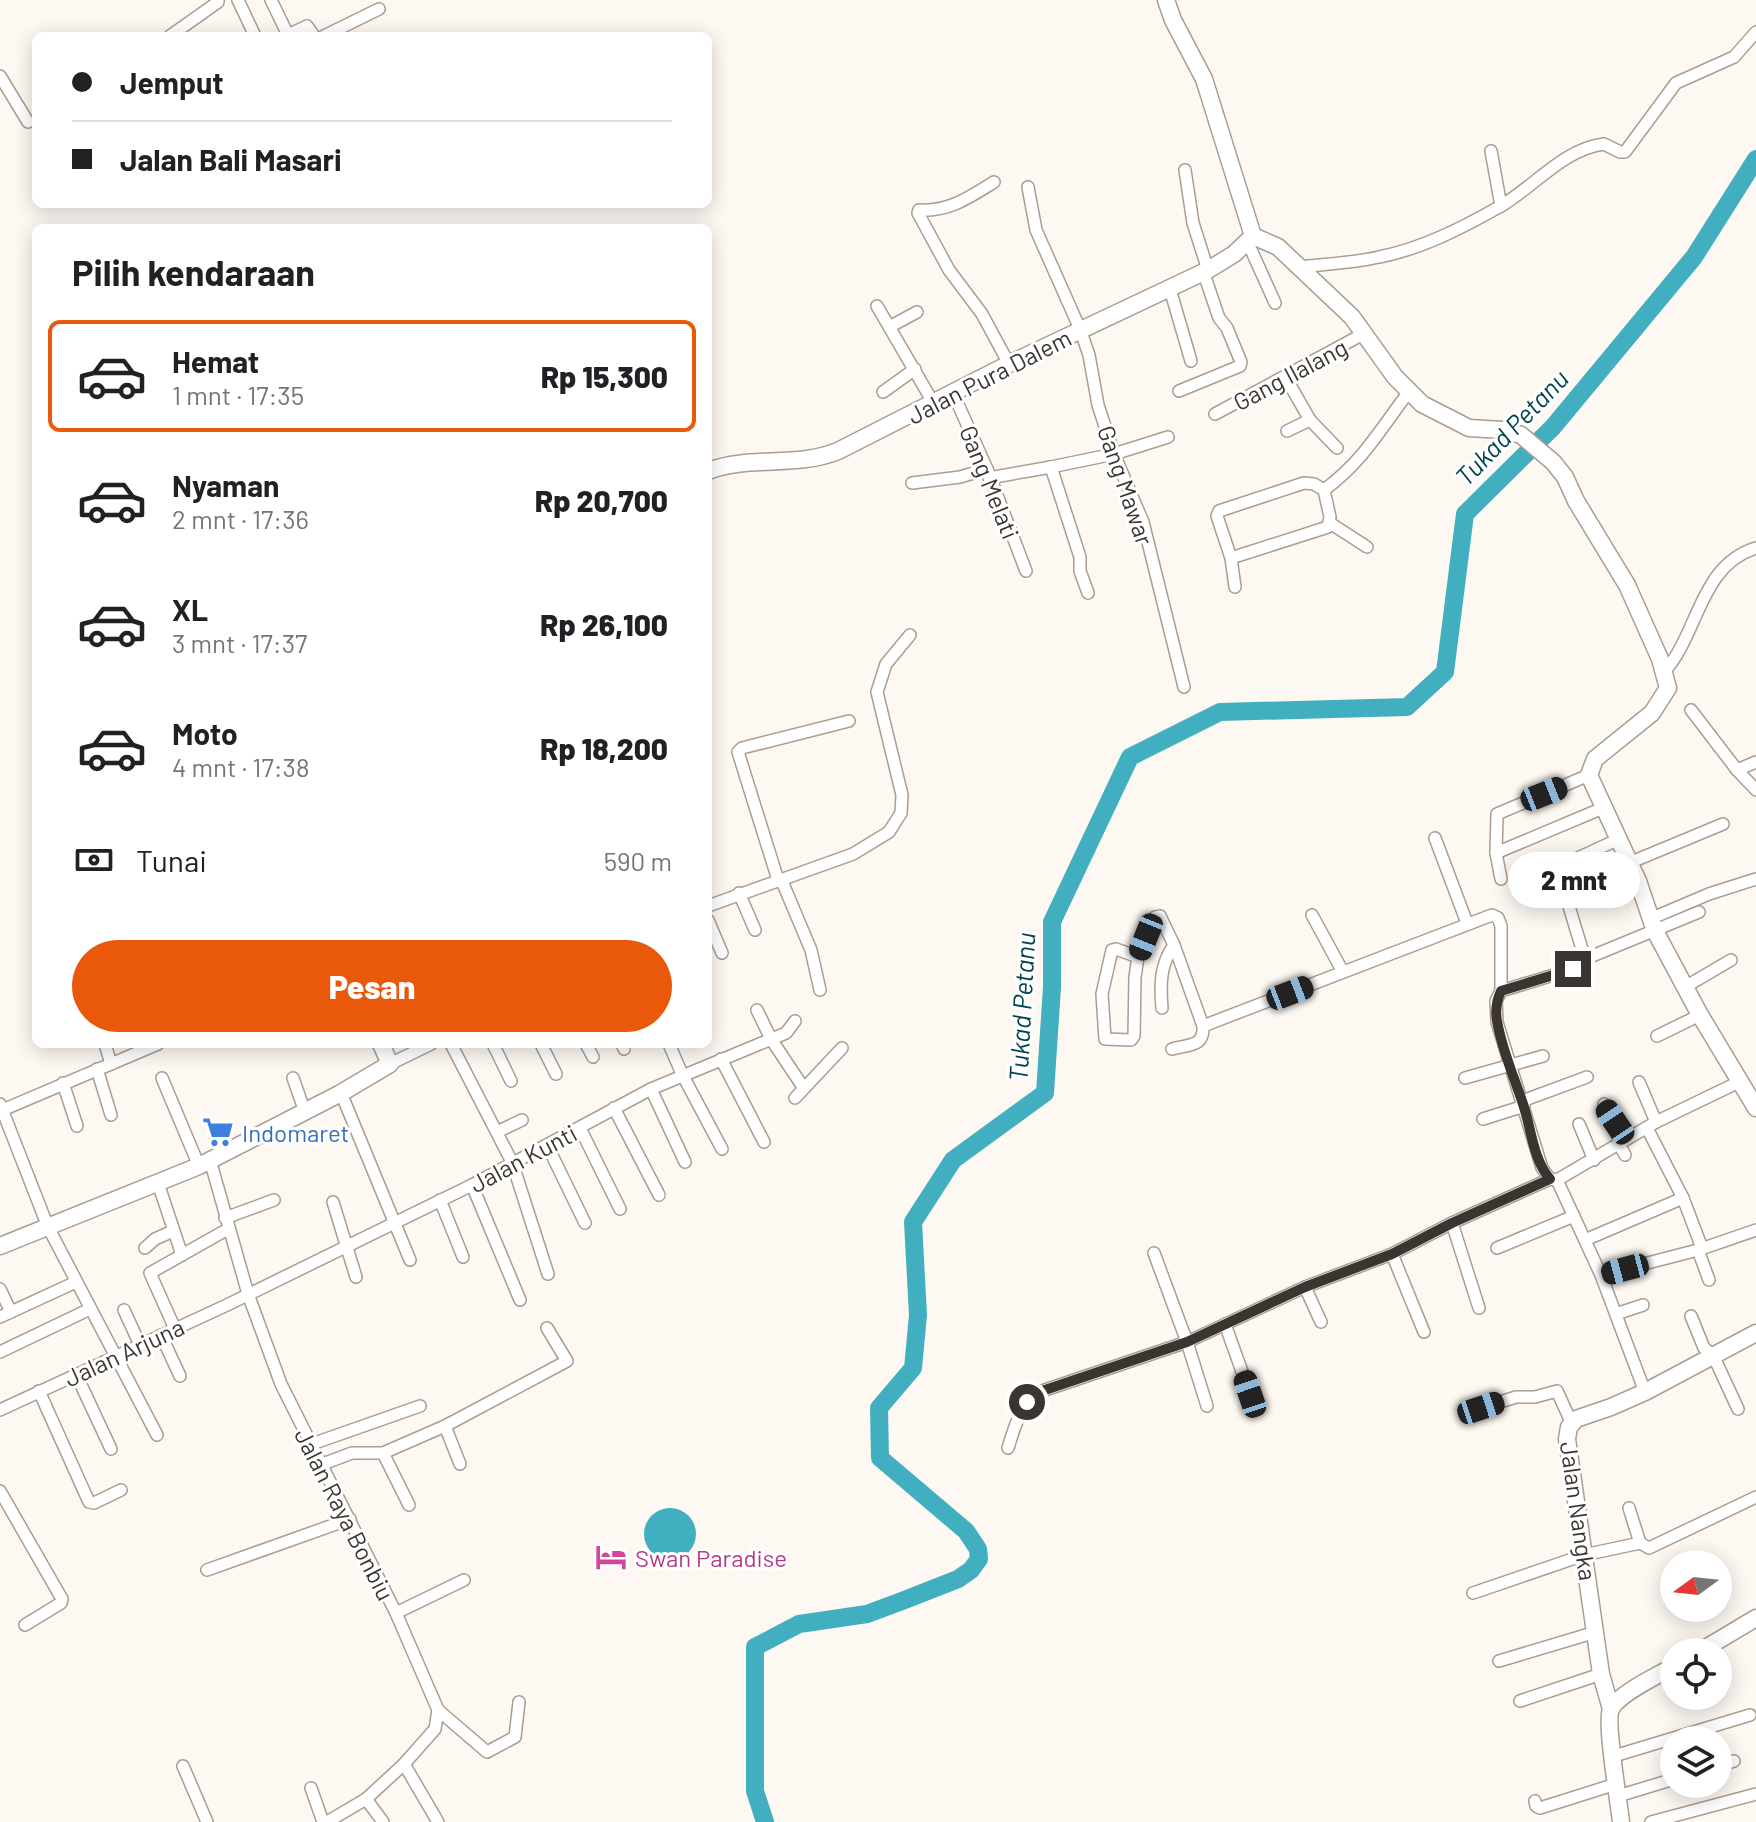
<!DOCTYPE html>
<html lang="id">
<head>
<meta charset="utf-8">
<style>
  body { margin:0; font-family:Barlow,sans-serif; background:#f2f2f2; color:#202124; height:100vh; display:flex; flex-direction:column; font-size:30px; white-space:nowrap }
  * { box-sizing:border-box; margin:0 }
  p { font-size:26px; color:#757577 }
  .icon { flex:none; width:44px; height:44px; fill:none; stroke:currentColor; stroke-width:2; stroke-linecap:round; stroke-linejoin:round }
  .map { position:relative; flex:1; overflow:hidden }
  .drawer { position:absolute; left:32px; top:224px; width:680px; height:824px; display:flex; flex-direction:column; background:#fff; border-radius:12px; box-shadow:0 4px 20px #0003 }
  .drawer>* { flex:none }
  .banner { position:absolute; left:32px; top:32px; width:680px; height:176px; border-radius:12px; box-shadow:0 4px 20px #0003; display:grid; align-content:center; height:176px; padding:0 40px; background:#fff }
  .needle { width:52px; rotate:255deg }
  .buttons { position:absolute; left:1660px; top:1550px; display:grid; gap:16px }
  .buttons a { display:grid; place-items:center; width:72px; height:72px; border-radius:50%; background:#fff; box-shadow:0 4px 20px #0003; font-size:40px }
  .end { position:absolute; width:36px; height:36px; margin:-18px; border:10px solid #3a3530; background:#fff; box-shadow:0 0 0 4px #fff }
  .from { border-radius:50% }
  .bubble { position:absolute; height:56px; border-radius:28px; background:#fff; box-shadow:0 4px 20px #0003; font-size:26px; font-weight:800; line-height:56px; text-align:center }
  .car { position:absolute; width:24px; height:48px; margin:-24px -12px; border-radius:10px; box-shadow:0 0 6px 2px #0007; background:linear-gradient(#222 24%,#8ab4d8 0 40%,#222 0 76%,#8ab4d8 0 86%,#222 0) }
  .banner b { display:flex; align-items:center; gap:28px; height:76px; font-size:30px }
  .banner b+b { border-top:2px solid #e0e0e0 }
  .banner i { width:20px; height:20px; background:#202124 }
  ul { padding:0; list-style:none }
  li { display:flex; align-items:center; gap:24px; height:112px; margin:0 16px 12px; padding:0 24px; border:4px solid transparent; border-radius:12px }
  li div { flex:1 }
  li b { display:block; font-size:30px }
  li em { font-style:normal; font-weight:800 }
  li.on { border-color:#ea580c }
  li>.icon { width:72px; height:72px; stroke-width:1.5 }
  h2 { padding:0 40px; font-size:36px; line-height:96px }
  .pay { display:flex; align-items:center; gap:20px; height:88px; padding:0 40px; font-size:30px }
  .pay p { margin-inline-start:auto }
  .button { display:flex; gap:16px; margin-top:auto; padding:16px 40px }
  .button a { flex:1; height:92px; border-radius:48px; background:#ea580c; color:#fff; font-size:32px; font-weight:800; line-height:92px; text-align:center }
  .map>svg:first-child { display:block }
  .water { fill:#41afc0 }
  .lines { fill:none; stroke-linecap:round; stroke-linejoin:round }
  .river { stroke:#41afc0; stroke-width:18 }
  .street-casing { stroke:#aa9d91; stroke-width:14 }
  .secondary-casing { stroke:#aa9d91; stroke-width:19 }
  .street { stroke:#fff; stroke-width:11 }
  .secondary { stroke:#fff; stroke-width:16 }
  .route { stroke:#3a3530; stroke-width:10 }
  .labels { text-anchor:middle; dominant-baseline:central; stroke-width:6; stroke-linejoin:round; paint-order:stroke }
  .street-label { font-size:24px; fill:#3a3530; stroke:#fff }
  .shop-label { font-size:24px; fill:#366cbe; stroke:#fff; text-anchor:start }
  .hotel-label { font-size:24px; fill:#b23c85; stroke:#fff; text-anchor:start }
  .water-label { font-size:26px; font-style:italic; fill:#00454e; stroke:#fff }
</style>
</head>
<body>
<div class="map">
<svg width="1756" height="1822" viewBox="0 0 1756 1822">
  <rect width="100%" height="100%" fill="#fdf8f2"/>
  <!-- water -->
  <circle class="water" cx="670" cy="1534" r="26"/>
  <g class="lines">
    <!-- river -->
    <polyline class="river" points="765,1822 755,1791 755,1647 799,1624 867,1614 902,1601 958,1579 971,1570 979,1559 978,1549 966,1531 880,1458 879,1408 913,1368 918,1315 913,1222 953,1160 1045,1093 1052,987 1052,922 1130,757 1220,712 1407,707 1445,672 1465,514 1553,427 1694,257 1756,159"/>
    <defs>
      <g id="street">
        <polyline points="238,0 255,36"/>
        <polyline points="271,0 288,35 307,26 314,36"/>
        <polyline points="170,36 218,2 218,0"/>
        <polyline points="324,36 379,9"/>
        <polyline points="0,76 28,122"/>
        <polyline points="1491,151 1501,206"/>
        <polyline points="1185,170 1193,223 1208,270"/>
        <path d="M994,182C970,197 949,212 919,210L918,213L949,270L982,314L1009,364"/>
        <polyline points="1028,187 1036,230 1080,329 1089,355 1098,405 1114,454 1143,522 1184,687"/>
        <polyline points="1248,243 1275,303"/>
        <path d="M1299,267C1326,264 1353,263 1379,257C1421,249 1462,228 1499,207C1533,188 1563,149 1604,144L1620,152H1625L1676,83L1734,57L1756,32"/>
        <polyline points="1170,289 1191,361"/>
        <polyline points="877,306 934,404"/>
        <polyline points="891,326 917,312"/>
        <polyline points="1286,378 1310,420 1337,448"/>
        <polyline points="1179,391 1240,366 1241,362 1227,328 1219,318 1203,271"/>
        <polyline points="883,392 915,369"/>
        <polyline points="953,393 987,469 1026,571"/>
        <polyline points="1215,414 1365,333"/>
        <polyline points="1287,431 1310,420"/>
        <polyline points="1051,467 1114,454 1168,437"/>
        <polyline points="989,478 1051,467 1080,557 1080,571 1088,593"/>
        <polyline points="912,483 960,477 987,469"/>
        <path d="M1324,490C1364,460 1379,431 1408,393"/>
        <polyline points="1330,523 1367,547"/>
        <polyline points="1231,558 1328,527 1330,517 1324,490 1314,484 1304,483 1219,511 1217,516 1231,558 1235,587"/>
        <path d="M1665,671C1699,632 1700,565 1756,548"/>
        <polyline points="1691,710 1737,770 1756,790"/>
        <polyline points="1737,770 1756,762"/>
        <polyline points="1435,838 1467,923"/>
        <polyline points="1496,853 1603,808"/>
        <polyline points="1629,863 1723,824"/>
        <polyline points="781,879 811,950 820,990"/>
        <polyline points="1501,879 1496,853 1497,814 1589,775"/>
        <polyline points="1532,879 1619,839"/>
        <polyline points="778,880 738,752 742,748 849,721"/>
        <polyline points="1564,890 1585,959"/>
        <polyline points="739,893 755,930"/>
        <polyline points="708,906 853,854 889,832 901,813 902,795 877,692 886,664 910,635"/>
        <polyline points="1312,915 1343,972"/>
        <polyline points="1650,919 1709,894 1756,879"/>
        <polyline points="708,920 722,953"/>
        <polyline points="1138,957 1116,949 1112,950 1102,994 1105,1039 1131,1040 1134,1036 1135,977 1138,957 1155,917 1160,916 1174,945 1203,1026"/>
        <polyline points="1685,987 1731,960"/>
        <polyline points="1501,991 1573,969 1585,959 1699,912"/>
        <path d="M1162,1008C1160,984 1160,965 1174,945"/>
        <polyline points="757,1010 771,1039 803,1087"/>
        <polyline points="1657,1036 1700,1015"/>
        <polyline points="105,1044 111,1064"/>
        <polyline points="451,1044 512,1162 548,1274"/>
        <polyline points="493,1044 511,1081"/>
        <polyline points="541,1044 556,1074"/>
        <polyline points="586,1044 593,1057"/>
        <polyline points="622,1044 624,1049"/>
        <polyline points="669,1044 682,1074 722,1149"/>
        <path d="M1172,1049C1190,1044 1204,1047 1203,1026L1492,915L1498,918L1501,926V991L1496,1001L1497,1022L1542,1168L1550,1179L1557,1180L1656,1122L1741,1081"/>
        <polyline points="721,1059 764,1142"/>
        <polyline points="390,1064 431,1044"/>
        <polyline points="97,1069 111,1115"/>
        <polyline points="162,1078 199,1166"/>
        <polyline points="293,1078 305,1112"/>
        <polyline points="1465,1078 1543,1056"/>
        <polyline points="1639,1082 1656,1122"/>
        <polyline points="63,1083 77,1126"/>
        <polyline points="651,1089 685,1162"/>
        <polyline points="341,1093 410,1260"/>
        <polyline points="795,1098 842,1048"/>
        <polyline points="1522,1101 1587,1077"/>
        <polyline points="0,1104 48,1227 157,1435"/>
        <polyline points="1604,1104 1627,1139"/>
        <polyline points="614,1108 659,1195"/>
        <polyline points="0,1111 158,1044"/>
        <polyline points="1483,1119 1524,1106"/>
        <polyline points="1579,1124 1594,1160"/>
        <polyline points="580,1128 620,1209"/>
        <polyline points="497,1132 522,1120"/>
        <polyline points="1619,1144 1625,1155"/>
        <polyline points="547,1145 585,1223"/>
        <polyline points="210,1160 248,1294 281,1384 396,1613 438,1710 435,1729 404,1764 366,1799 327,1822"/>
        <polyline points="1557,1180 1601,1275 1645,1392"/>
        <polyline points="158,1183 182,1255"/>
        <polyline points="472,1185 520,1300"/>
        <polyline points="1683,1198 1702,1248"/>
        <polyline points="440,1200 463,1257"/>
        <polyline points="333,1202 356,1277"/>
        <polyline points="225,1218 274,1200"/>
        <polyline points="1452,1223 1479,1308"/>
        <polyline points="1585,1240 1683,1198 1647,1128"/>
        <polyline points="145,1248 155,1239 173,1231"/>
        <polyline points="1497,1248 1574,1216"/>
        <polyline points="1698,1250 1709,1280"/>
        <polyline points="1154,1253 1187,1342 1207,1406"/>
        <polyline points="1392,1254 1424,1332"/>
        <polyline points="1601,1275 1698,1250 1756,1230"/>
        <polyline points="1305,1287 1321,1322"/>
        <polyline points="0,1289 11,1312"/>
        <polyline points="124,1310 140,1345"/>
        <polyline points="1616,1314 1643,1305"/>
        <polyline points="1691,1316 1704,1348 1713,1355 1738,1409"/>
        <polyline points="0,1317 76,1282"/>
        <polyline points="1225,1324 1250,1394"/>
        <polyline points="175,1329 150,1273 228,1229"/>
        <polyline points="161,1335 180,1376"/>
        <polyline points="0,1352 90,1309"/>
        <polyline points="76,1374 111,1449"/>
        <polyline points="39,1391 89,1502 94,1503 121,1490"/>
        <polyline points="1481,1408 1516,1397 1535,1397 1557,1391 1572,1424"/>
        <polyline points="0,1410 227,1305 472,1185 651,1089 786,1033 795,1021"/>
        <polyline points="445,1426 460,1464"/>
        <polyline points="309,1445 420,1406"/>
        <path d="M1008,1448C1015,1425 1020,1407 1039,1392L1187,1342L1305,1287L1392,1254L1452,1223L1550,1179"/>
        <polyline points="383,1453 409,1505"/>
        <polyline points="320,1465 352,1453 383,1453 445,1426 567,1361 547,1328"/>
        <polyline points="0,1491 62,1599 61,1603 25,1625"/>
        <polyline points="1629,1508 1640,1543"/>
        <polyline points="207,1570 350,1519"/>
        <polyline points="1473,1593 1584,1555 1640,1543 1649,1548 1756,1497"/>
        <polyline points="396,1613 464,1580"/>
        <polyline points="1499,1661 1596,1632"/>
        <polyline points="1520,1701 1601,1674"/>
        <polyline points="438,1710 487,1752 515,1737 519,1702"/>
        <polyline points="1614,1756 1750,1715"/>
        <polyline points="404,1764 438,1822"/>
        <polyline points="183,1766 207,1822"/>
        <polyline points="1718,1766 1734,1761"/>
        <polyline points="311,1788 323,1822"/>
        <polyline points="1618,1796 1674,1779"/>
        <polyline points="366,1799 383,1822"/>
        <polyline points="1535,1801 1536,1806 1540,1808 1616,1784"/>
        <polyline points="1651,1822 1756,1794"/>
      </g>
      <g id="secondary">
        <polyline points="1166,0 1173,20 1204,79 1253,236"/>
        <polyline points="1253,236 1278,247 1352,317 1395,377 1422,404 1469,428 1503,430 1521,435 1553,462 1565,477 1576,501 1627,585 1660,659 1668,688 1652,713 1595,759 1589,775 1638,881 1655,931 1700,1015 1756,1108"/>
        <path d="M708,471C750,455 796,468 838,451L1009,364L1208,270L1234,254L1253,236"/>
        <polyline points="0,1246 199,1166 341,1093 390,1064 381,1044"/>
        <polyline points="1699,1652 1756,1618"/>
        <polyline points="1611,1709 1601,1674 1567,1439 1569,1427 1576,1419 1611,1407 1645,1392 1756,1333"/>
        <path d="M1621,1822C1619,1803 1605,1721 1611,1709C1619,1693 1659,1675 1674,1666"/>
      </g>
    </defs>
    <!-- street casing -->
    <use href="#street" class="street-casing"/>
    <!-- secondary casing -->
    <use href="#secondary" class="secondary-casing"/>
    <!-- street -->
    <use href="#street" class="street"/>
    <!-- secondary -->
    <use href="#secondary" class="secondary"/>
  </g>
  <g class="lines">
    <!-- route -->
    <path class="route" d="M1027,1402L1039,1392L1187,1342L1305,1287L1392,1254L1452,1223L1550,1179C1533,1160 1531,1127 1523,1104C1514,1077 1502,1050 1497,1021C1495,1010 1496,1002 1501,991L1573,969"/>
  </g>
  <!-- icons -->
  <defs>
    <symbol id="supermarket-bare" viewBox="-9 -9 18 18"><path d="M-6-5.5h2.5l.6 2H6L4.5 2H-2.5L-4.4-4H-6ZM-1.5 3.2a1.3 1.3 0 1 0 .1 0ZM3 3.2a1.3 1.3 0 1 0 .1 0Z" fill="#3f7fe0" stroke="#fff" stroke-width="2.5" paint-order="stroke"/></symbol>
    <symbol id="hotel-bare" viewBox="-9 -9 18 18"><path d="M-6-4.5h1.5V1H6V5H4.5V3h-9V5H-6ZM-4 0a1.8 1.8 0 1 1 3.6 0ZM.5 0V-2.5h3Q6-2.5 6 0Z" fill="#d1479c" stroke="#fff" stroke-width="2.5" paint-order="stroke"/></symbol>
  </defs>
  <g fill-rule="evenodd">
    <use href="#supermarket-bare" x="196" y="1110" width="44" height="44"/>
    <use href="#hotel-bare" x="589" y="1535" width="44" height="44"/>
  </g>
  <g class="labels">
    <!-- street labels -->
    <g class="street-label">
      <text transform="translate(1290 374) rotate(-28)">Gang Ilalang</text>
      <text transform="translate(989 376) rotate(-27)">Jalan Pura Dalem</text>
      <text transform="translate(990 482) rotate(68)">Gang Melati</text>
      <text transform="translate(1126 485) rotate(71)">Gang Mawar</text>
      <text transform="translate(523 1158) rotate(-28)">Jalan Kunti</text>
      <text transform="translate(124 1352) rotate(-25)">Jalan Arjuna</text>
      <text transform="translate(1579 1511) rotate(82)">Jalan Nangka</text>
      <text transform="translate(345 1514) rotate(63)">Jalan Raya Bonbiu</text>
    </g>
    <!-- shop labels -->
    <g class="shop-label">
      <text x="242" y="1132">Indomaret</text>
    </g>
    <!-- hotel labels -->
    <g class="hotel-label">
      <text x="635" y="1557">Swan Paradise</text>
    </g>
    <!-- water labels -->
    <g class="water-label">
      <text transform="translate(1511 427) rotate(-46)">Tukad Petanu</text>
      <text transform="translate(1021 1007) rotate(-87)">Tukad Petanu</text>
    </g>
  </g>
</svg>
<div class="buttons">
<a><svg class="needle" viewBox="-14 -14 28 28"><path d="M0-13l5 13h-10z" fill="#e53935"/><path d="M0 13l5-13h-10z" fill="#757577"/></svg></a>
<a><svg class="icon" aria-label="locate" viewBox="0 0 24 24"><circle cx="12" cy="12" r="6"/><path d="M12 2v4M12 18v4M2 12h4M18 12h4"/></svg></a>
<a><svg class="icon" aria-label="layers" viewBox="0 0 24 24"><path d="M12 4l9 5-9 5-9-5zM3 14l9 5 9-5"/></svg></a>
</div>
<i class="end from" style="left:1027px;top:1402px"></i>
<i class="end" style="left:1573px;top:969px"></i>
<div class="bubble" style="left:1508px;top:852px;width:132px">2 mnt</div>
<i class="car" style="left:1544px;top:794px;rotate:68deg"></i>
<i class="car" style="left:1146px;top:937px;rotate:202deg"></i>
<i class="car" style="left:1290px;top:993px;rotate:69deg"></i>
<i class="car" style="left:1615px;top:1122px;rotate:326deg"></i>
<i class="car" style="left:1625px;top:1269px;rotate:255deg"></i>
<i class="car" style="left:1250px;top:1394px;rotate:341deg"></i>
<i class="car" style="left:1481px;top:1408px;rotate:72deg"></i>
<div class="banner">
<b><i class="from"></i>Jemput</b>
<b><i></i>Jalan Bali Masari</b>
</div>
<section class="drawer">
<h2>Pilih kendaraan</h2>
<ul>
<li class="on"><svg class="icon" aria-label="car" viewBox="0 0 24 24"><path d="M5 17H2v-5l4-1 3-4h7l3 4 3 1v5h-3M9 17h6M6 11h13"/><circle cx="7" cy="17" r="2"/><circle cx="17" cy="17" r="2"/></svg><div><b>Hemat</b><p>1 mnt · 17:35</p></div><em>Rp 15,300</em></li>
<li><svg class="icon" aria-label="car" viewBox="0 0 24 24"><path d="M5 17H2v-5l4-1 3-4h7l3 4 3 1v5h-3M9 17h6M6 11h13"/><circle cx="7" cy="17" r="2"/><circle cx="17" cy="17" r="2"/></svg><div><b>Nyaman</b><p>2 mnt · 17:36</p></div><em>Rp 20,700</em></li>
<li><svg class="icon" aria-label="car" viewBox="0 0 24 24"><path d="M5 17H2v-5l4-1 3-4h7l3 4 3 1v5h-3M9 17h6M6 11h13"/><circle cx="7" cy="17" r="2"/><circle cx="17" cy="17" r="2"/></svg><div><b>XL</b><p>3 mnt · 17:37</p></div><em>Rp 26,100</em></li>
<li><svg class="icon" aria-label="car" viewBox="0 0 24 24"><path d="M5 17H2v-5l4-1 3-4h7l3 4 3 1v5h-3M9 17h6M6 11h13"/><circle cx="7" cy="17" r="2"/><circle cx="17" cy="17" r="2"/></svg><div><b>Moto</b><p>4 mnt · 17:38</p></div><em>Rp 18,200</em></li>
</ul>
<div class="pay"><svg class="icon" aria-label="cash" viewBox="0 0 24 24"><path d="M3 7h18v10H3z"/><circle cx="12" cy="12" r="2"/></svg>Tunai<p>590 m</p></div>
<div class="button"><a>Pesan</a></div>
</section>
</div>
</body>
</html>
